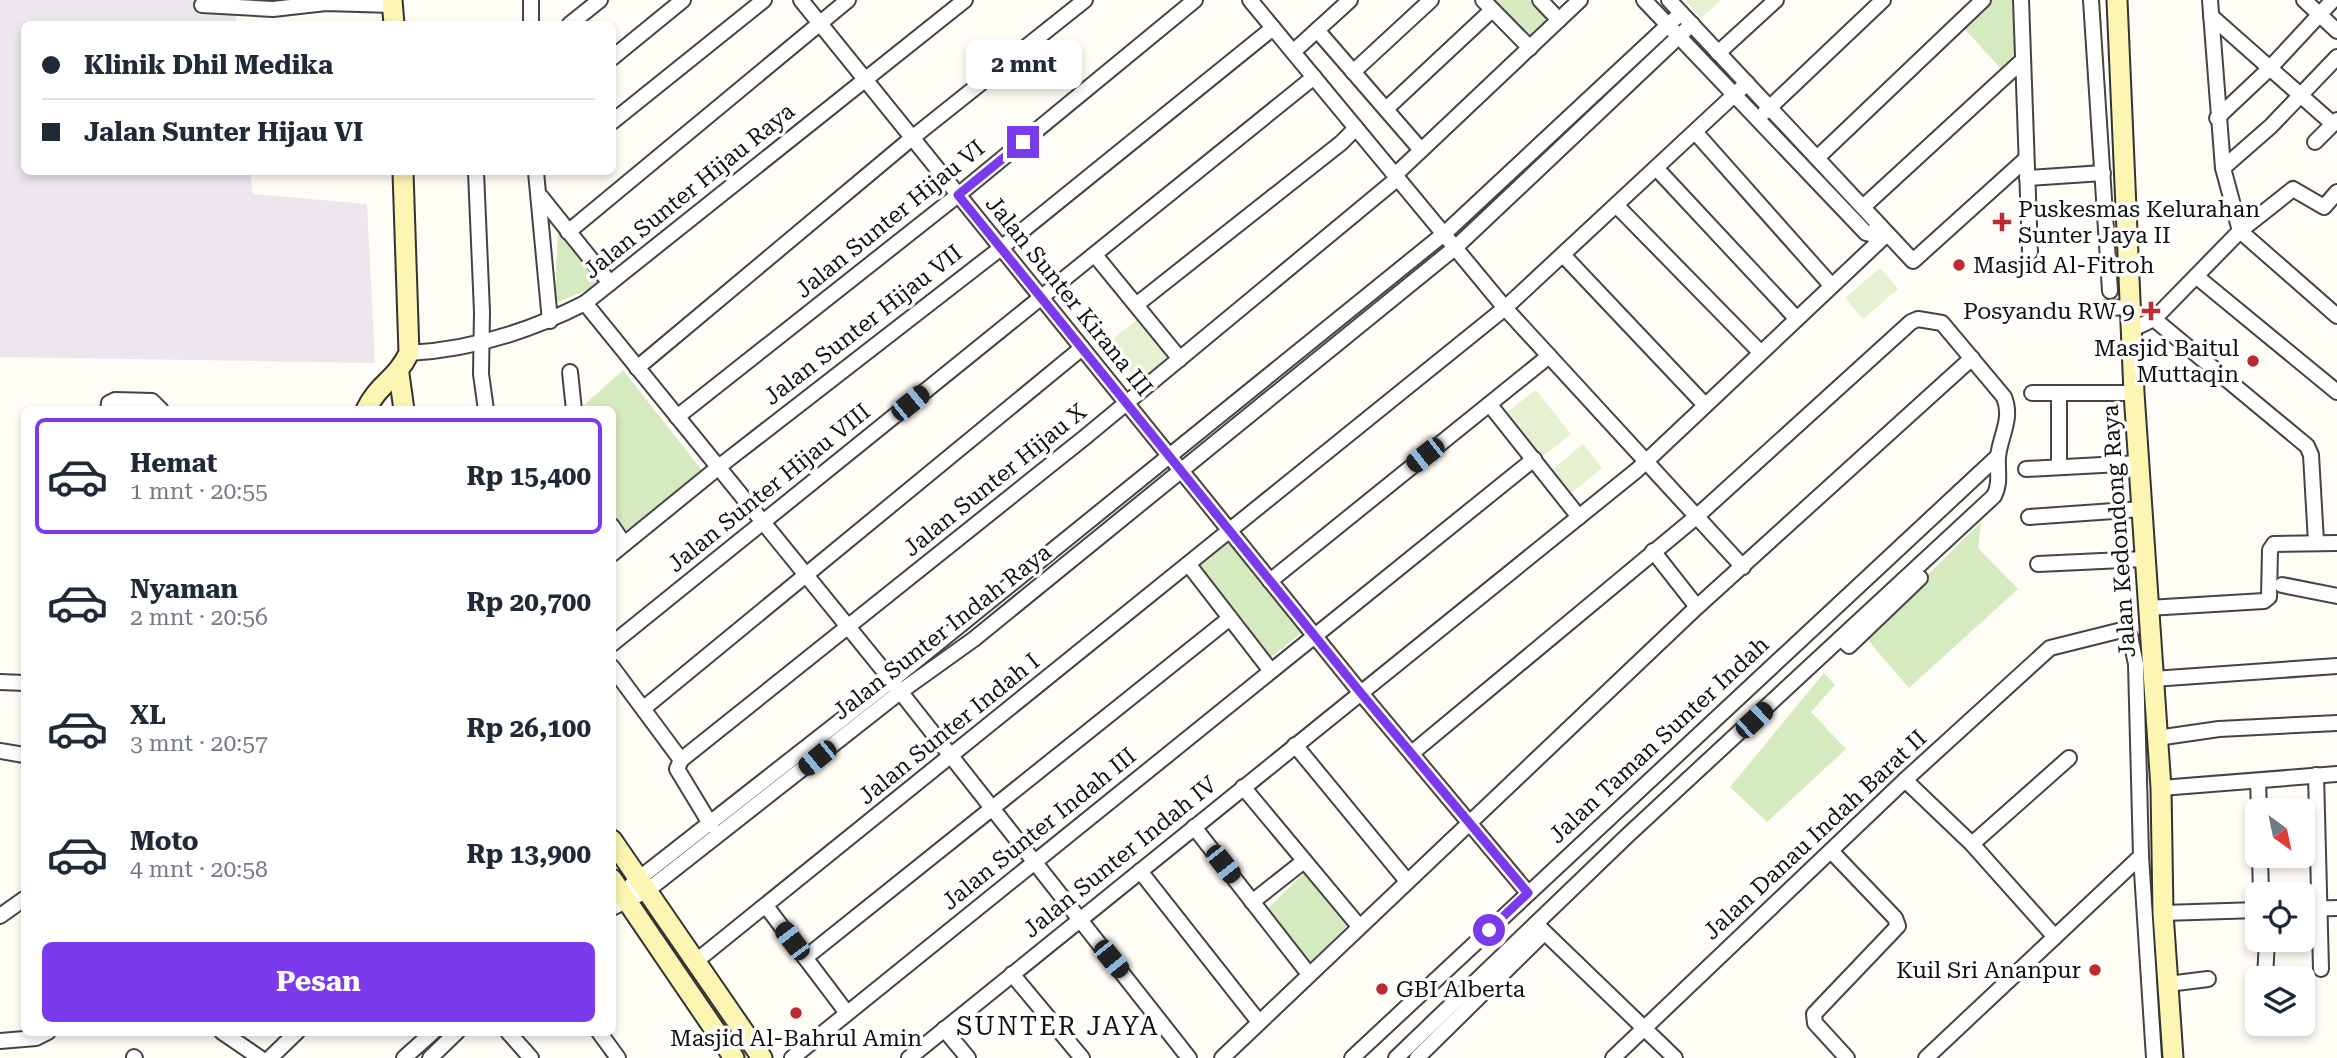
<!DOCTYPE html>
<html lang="id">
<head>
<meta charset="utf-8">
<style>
  body { margin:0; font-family:"Roboto Serif",serif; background:#f6f6f7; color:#1f2937; height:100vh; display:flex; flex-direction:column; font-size:26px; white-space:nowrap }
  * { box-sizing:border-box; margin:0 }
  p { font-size:23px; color:#747a83 }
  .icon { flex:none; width:38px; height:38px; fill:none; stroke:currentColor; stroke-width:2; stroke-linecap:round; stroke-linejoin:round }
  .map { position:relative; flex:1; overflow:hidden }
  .panel { position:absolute; left:21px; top:406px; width:595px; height:630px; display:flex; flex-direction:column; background:#fff; border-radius:10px; box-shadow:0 4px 10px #0003 }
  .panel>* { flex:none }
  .banner { position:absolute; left:21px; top:21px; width:595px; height:154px; border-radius:10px; box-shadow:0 4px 10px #0003; display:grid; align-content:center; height:154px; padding:0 21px; background:#fff }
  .needle { width:46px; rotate:147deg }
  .controls { position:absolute; left:2245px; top:798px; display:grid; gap:14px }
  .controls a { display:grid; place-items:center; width:70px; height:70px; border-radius:10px; background:#fff; box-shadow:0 4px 10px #0003; font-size:35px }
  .end { position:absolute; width:32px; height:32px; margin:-16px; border:9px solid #7c3aed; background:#fff; box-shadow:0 0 0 4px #fff }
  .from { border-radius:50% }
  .bubble { position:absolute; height:49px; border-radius:10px; background:#fff; box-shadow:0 4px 10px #0003; font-size:23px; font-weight:700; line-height:49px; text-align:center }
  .car { position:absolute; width:21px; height:42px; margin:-21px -10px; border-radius:9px; box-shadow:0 0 5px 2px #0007; background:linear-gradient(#222 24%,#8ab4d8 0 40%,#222 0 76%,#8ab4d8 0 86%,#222 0) }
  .banner b { display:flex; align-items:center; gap:24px; height:66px; font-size:26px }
  .banner b+b { border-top:2px solid #e0e1e3 }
  .banner i { width:18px; height:18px; background:#1f2937 }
  ul { padding:12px 0 0; list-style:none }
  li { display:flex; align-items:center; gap:21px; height:116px; margin:0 14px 10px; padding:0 7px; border:4px solid transparent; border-radius:10px }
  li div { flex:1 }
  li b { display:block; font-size:26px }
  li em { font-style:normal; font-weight:700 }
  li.current { border-color:#7c3aed }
  li>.icon { width:63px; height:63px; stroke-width:1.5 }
  .action { display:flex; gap:14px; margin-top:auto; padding:14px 21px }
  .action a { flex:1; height:80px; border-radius:10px; background:#7c3aed; color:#fff; font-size:28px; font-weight:700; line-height:80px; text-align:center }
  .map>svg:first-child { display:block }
  .industrial { fill:#eee6ef }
  .green { fill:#d5eabe }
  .pitch { fill:#e5f1d0 }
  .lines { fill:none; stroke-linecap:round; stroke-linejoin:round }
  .street-casing { stroke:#444; stroke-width:18 }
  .secondary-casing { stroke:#333; stroke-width:23 }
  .street { stroke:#fff; stroke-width:14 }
  .secondary { stroke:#fdf5b2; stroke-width:19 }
  .route { stroke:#7c3aed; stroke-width:9 }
  .poi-dot { fill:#bf2a31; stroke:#fff; stroke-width:2.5 }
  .labels { text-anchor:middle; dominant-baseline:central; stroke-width:7; stroke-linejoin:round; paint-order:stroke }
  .street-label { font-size:23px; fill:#111; stroke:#fff }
  .poi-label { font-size:23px; fill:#111; stroke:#fff; text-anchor:start }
  .quarter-label { font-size:26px; letter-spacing:2px; fill:#111; stroke:#fff }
</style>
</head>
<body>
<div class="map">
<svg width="2337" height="1058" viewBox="0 0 2337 1058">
  <rect width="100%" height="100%" fill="#fffdf5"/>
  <!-- industrial -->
  <polygon class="industrial" points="0,0 235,0 237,24 24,24 24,172 250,172 253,194 367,204 375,363 0,357"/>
  <!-- green -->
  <g class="green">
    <polygon points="1495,0 1530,0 1552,25 1532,43"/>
    <polygon points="1987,0 2017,0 2019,59 2003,71 1961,25"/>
    <polygon points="558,226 604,283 555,303"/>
    <polygon points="623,370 704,473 621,534 613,507 612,410 582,407"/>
    <polygon points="1981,522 1978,548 2018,589 1909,688 1865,637"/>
    <polygon points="1230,542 1306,629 1268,660 1197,569"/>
    <polygon points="1824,673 1835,685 1811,712 1846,749 1767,822 1730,787"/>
    <polygon points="1307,870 1350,923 1306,966 1263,913"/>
  </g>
  <!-- pitch -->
  <g class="pitch">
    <polygon points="1685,0 1721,0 1701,18"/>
    <polygon points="1880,268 1898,289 1863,319 1845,298"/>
    <polygon points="1139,318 1170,357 1139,382 1108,343"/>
    <polygon points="1536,390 1571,434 1542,457 1507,412"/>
    <polygon points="1583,444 1602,468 1571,493 1552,470"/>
  </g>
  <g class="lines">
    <defs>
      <g id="street">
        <polyline points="531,0 531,24"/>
        <polyline points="801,0 1360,692 1528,893"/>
        <polyline points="1250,0 1505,308 1743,567"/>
        <polyline points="1483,0 1530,48"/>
        <polyline points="1540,0 1559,20"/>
        <polyline points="1644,0 1866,233 1870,234 1880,226"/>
        <polyline points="1669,0 1913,261 2026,159"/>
        <polyline points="2021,0 2030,252"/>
        <polyline points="2091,0 2110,291"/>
        <polyline points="2210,0 2223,168 2240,231 2337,316"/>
        <polyline points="2304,0 2337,31"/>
        <polyline points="202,5 273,9 326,3 392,5"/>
        <polyline points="2211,16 2333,124"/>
        <polyline points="570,24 600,0"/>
        <polyline points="1317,30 1421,150"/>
        <polyline points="1293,52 1350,0"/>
        <polyline points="1718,53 1776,0"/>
        <polyline points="612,58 683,0"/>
        <polyline points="1353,72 1431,0"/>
        <polyline points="1386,109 1492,10"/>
        <polyline points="1765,112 1883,0"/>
        <polyline points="2217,118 2269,69 2333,0"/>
        <polyline points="612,122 764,0"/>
        <polyline points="1696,133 1831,285"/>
        <polyline points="2315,142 2337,120"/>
        <polyline points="1817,158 1983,0"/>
        <polyline points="2223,168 2271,126 2337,57"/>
        <polyline points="1657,169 1796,318"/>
        <polyline points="476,172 482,312 481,374 486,410"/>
        <polyline points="536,172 550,321"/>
        <polyline points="1395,175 1580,0"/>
        <polyline points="2027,178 2103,173"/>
        <polyline points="541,197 610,283"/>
        <polyline points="1617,206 1760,352"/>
        <polyline points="1863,207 2023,60"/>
        <polyline points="568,232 848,0"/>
        <polyline points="1095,255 1180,359"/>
        <polyline points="1563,255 1705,405"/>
        <polyline points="2197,277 2337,392"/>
        <polyline points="585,303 884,671 1189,1058"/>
        <polyline points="1136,305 1341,143 1356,128"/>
        <polyline points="2106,308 2131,307"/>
        <polyline points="2154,319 2307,446 2311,455 2316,542"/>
        <polyline points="2131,330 2154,319 2240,231 2293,189 2324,207 2337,192"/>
        <path d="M409,353C470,350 530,331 585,303L965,0"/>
        <polyline points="637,368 912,138 1085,0"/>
        <polyline points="570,372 574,410"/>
        <polyline points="2032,393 2134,393"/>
        <polyline points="2059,394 2059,467"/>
        <polyline points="1490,405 1579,517"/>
        <polyline points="108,410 109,403 115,400 152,401 161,410"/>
        <polyline points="677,417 958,195 1195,0"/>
        <polyline points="2026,469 2139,463"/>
        <polyline points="2029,517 2142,509"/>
        <polyline points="612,526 624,544"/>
        <polyline points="1653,551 1697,607"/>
        <polyline points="612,554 725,462 1001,248 1273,28"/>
        <polyline points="2038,564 2144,559"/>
        <polyline points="1189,565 1271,671"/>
        <polyline points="1270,581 1549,356"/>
        <polyline points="2282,585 2337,596"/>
        <polyline points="2148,608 2264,601 2269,597 2270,550 2274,544 2337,543"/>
        <polyline points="1842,639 1849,646 1920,578"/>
        <polyline points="612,644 1314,77"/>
        <polyline points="612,667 681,760 677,769 711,825"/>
        <polyline points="2153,679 2337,666"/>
        <polyline points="0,682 24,683"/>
        <polyline points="644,708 1082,348"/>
        <polyline points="2157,738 2219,729 2337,723"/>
        <polyline points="1295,745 1407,881"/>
        <polyline points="0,751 24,755"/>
        <polyline points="681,760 1084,438 1398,178"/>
        <polyline points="2316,775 2321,969"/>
        <polyline points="1905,780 1972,844 2055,937"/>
        <polyline points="2258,781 2259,810"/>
        <polyline points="1243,787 1358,925"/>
        <polyline points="2161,788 2337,774"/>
        <polyline points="1194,827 1308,973"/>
        <polyline points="1972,844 2069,758"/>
        <polyline points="1831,851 1895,918 1898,926 1814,1014 1815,1023 1847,1058"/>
        <polyline points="2260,856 2261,894"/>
        <polyline points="1140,871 1259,1022"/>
        <polyline points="632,884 891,681 1445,233 1681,13"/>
        <polyline points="1252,902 1304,861"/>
        <polyline points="766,906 847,1013"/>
        <polyline points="612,908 648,890 900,692 974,639 1456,247 1692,24"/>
        <polyline points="2303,909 2337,908"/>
        <polyline points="2163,913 2258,910"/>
        <polyline points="0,916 24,899"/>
        <polyline points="1536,924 1675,1058"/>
        <polyline points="805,958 1230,618"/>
        <polyline points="695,962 1505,308 1747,83"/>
        <polyline points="1012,974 1082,1058"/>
        <polyline points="2265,978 2267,940"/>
        <polyline points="2168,984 2208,979"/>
        <polyline points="944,1029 968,1058"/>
        <polyline points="222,1032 260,1058"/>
        <polyline points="508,1032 531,1058"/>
        <polyline points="599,1032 618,1058"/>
        <polyline points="0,1041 36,1038 48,1032"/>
        <polyline points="134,1057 135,1058"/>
        <polyline points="270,1058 297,1032"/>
        <polyline points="404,1058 433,1032"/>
        <polyline points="430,1058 457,1032"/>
        <polyline points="792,1058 1534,459"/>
        <polyline points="909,1058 1637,470 1887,234"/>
        <polyline points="1222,1058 1697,607 1972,358"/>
        <polyline points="1352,1058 1998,456"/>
        <path d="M1396,1058L1628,835L1994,496C2001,483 1997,471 1998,457C2000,436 2013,419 2004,397L1942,323L1918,319L1911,322L1696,517L1412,753"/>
        <polyline points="1417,1058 1544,933"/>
        <polyline points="1613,1058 1905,780 2050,648 2122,630 2130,636 2136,664 2141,856 2154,1058"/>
        <polyline points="1926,1058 2141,856"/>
      </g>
      <g id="secondary">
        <polyline points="392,0 394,24"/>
        <polyline points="2117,0 2134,393 2161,788 2163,913 2173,1058"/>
        <polyline points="399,374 404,410"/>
        <path d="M366,410C378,384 396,380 409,353L403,172"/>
        <polyline points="612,840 762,1058"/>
        <polyline points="612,879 734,1058"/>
      </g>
    </defs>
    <!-- street casing -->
    <use href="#street" class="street-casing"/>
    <!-- secondary casing -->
    <use href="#secondary" class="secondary-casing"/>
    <!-- street -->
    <use href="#street" class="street"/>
    <!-- secondary -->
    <use href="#secondary" class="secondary"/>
  </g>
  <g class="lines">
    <!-- route -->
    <polyline class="route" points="1023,142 958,195 1360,692 1528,893 1489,930"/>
  </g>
  <!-- markers -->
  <g class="poi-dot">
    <path d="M1998.5 211.5h7v7h7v7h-7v7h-7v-7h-7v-7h7z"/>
    <circle cx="1959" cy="265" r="7"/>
    <path d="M2147.5 300.5h7v7h7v7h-7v7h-7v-7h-7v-7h7z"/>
    <circle cx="2253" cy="361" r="7"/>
    <circle cx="2095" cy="970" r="7"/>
    <circle cx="1382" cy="989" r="7"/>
    <circle cx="796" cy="1013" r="7"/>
  </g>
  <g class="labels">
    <!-- street labels -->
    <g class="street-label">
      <text transform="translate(689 191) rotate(-39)">Jalan Sunter Hijau Raya</text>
      <text transform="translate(890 219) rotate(-39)">Jalan Sunter Hijau VI</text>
      <text transform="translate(1069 296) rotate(51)">Jalan Sunter Kirana III</text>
      <text transform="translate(863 325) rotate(-38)">Jalan Sunter Hijau VII</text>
      <text transform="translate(995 480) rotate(-39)">Jalan Sunter Hijau X</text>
      <text transform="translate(769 488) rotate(-39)">Jalan Sunter Hijau VIII</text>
      <text transform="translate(2119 531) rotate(-94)">Jalan Kedondong Raya</text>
      <text transform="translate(942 632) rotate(-38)">Jalan Sunter Indah Raya</text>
      <text transform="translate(949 729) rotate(-39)">Jalan Sunter Indah I</text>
      <text transform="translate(1659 740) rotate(-43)">Jalan Taman Sunter Indah</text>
      <text transform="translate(1039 829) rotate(-39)">Jalan Sunter Indah III</text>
      <text transform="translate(1815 835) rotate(-43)">Jalan Danau Indah Barat II</text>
      <text transform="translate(1120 857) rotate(-39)">Jalan Sunter Indah IV</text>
    </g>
    <!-- poi labels -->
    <g class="poi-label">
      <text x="2018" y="209">Puskesmas Kelurahan<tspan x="2018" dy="26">Sunter Jaya II</tspan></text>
      <text x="1973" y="265">Masjid Al-Fitroh</text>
      <text x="2135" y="311" text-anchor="end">Posyandu RW 9</text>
      <text x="2239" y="348" text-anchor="end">Masjid Baitul<tspan x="2239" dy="26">Muttaqin</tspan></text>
      <text x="2081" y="970" text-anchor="end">Kuil Sri Ananpur</text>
      <text x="1396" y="989">GBI Alberta</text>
      <text x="796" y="1038" text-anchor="middle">Masjid Al-Bahrul Amin</text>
    </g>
    <!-- quarter labels -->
    <g class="quarter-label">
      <text x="1058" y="1026">SUNTER JAYA</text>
    </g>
  </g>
</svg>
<div class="controls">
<a><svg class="needle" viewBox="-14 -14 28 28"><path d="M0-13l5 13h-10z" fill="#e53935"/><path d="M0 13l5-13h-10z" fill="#747a83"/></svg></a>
<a><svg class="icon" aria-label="locate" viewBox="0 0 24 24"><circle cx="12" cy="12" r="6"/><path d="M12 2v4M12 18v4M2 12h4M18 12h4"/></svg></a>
<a><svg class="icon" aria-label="layers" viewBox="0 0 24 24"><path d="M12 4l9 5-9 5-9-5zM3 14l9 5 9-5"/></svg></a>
</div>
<i class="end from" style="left:1489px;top:930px"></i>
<i class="end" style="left:1023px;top:142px"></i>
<div class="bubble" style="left:966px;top:40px;width:116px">2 mnt</div>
<i class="car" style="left:910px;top:403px;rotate:51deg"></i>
<i class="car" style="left:1425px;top:455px;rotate:232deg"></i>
<i class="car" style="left:1754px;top:720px;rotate:47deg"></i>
<i class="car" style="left:817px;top:758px;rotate:231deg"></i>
<i class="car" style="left:1223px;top:864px;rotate:142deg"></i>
<i class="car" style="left:792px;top:941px;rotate:323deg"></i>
<i class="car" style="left:1111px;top:959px;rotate:141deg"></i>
<div class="banner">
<b><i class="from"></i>Klinik Dhil Medika</b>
<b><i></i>Jalan Sunter Hijau VI</b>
</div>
<section class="panel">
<ul>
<li class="current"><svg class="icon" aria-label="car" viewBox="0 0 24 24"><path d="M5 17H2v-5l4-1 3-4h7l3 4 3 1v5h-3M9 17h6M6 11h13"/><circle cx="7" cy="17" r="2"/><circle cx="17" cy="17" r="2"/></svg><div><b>Hemat</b><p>1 mnt · 20:55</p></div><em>Rp 15,400</em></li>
<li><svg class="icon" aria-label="car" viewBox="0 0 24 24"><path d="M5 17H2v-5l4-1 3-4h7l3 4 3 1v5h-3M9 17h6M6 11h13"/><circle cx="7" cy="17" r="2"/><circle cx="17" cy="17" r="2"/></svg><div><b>Nyaman</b><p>2 mnt · 20:56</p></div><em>Rp 20,700</em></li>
<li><svg class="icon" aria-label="car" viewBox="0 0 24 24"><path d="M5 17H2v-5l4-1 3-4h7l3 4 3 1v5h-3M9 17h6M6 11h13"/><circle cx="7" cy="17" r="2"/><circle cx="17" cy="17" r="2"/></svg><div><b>XL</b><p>3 mnt · 20:57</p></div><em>Rp 26,100</em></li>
<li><svg class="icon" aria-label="car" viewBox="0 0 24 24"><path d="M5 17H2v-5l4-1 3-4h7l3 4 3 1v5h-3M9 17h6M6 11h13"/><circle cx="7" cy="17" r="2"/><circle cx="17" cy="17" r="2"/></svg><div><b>Moto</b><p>4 mnt · 20:58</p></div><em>Rp 13,900</em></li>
</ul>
<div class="action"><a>Pesan</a></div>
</section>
</div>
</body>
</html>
